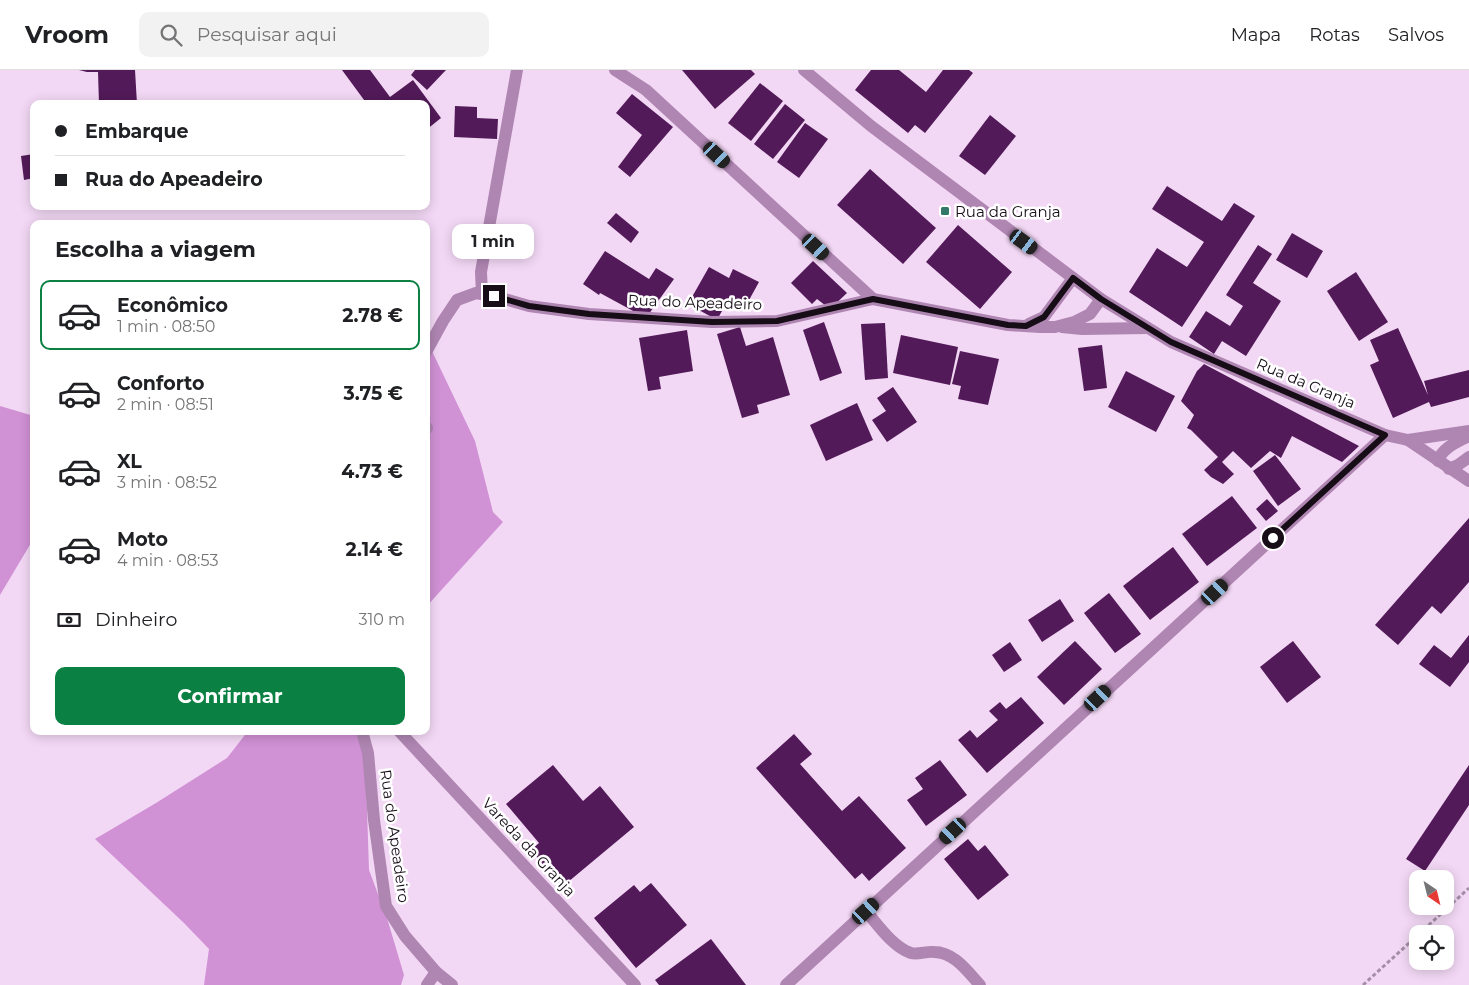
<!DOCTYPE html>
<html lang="pt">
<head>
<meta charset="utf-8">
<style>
  body { margin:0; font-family:Montserrat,sans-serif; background:#f2f2f2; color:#202124; height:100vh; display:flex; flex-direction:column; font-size:19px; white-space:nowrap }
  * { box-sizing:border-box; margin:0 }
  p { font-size:16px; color:#757577 }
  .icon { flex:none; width:28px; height:28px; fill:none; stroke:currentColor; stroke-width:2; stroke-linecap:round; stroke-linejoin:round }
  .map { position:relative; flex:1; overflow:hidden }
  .details { position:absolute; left:30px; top:150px; width:400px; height:515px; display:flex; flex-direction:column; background:#fff; border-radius:10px; box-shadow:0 2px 12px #0003 }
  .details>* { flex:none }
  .banner { position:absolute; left:30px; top:30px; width:400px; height:110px; border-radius:10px; box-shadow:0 2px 12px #0003; display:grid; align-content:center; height:110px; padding:0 25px; background:#fff }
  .needle { width:32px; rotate:145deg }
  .fabs { position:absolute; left:1409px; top:800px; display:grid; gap:10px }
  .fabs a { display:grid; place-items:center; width:45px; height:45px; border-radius:10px; background:#fff; box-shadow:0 2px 12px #0003; font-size:25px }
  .end { position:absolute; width:22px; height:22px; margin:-11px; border:6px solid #160d17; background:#fff; box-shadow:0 0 0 2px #fff }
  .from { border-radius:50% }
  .bubble { position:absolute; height:35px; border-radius:10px; background:#fff; box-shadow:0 2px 12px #0003; font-size:16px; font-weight:700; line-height:35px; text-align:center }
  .car { position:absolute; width:15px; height:30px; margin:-15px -8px; border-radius:6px; box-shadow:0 0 4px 1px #0007; background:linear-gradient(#222 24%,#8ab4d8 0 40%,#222 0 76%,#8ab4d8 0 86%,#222 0) }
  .banner b { display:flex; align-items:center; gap:18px; height:48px; font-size:19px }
  .banner b+b { border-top:1px solid #e0e0e0 }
  .banner i { width:12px; height:12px; background:#202124 }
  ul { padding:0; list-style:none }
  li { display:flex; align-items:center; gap:15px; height:70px; margin:0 10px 8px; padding:0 15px; border:2px solid transparent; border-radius:10px }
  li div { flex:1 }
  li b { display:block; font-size:19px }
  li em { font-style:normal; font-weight:700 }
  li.selected { border-color:#0b8043 }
  li>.icon { width:45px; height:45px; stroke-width:1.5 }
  h2 { padding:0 25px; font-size:22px; line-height:60px }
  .pay { display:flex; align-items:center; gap:12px; height:55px; padding:0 25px; font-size:19px }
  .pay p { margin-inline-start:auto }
  .button { display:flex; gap:10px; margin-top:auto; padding:10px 25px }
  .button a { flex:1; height:58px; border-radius:10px; background:#0b8043; color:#fff; font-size:20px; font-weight:700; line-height:58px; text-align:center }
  header { display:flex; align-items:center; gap:30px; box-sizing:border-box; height:70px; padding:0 25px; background:#fff; border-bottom:1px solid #e0e0e0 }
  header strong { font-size:24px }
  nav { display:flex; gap:28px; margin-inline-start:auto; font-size:18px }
  .search { width:350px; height:45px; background:#f2f2f2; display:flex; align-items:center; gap:12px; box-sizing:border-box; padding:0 18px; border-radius:10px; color:#757577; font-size:19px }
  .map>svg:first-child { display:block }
  .forest { fill:#d091d5 }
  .building { fill:#521a58 }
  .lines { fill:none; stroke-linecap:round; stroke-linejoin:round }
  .path { stroke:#a48fa6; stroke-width:3; stroke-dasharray:4 2.5; stroke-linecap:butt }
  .minor { stroke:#af86b2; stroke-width:12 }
  .route { stroke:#160d17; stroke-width:6 }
  .poi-dot { fill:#33776a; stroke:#fff; stroke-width:2 }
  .labels { text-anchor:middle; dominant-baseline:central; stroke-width:5; stroke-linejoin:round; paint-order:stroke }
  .poi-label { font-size:15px; fill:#160d17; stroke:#fff; text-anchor:start }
  .street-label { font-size:15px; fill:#160d17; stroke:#fff }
</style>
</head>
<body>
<header>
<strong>Vroom</strong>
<div class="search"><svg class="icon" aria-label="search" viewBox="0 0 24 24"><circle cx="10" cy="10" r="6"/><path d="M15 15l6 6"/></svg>Pesquisar aqui</div>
<nav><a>Mapa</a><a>Rotas</a><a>Salvos</a></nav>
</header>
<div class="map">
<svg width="1469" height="915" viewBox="0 0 1469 915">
  <rect width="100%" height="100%" fill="#f3d8f5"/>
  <!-- forest -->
  <g class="forest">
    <polygon points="426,273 430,277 475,371 493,442 503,452 426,537"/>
    <polygon points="0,336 34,346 34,468 0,525"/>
    <polygon points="248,661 367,661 366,709 369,800 387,848 404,905 401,915 204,915 209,879 184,853 95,769 156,733 227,688"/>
  </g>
  <!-- building -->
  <g class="building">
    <polygon points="79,0 135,0 137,34 99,34 98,2 87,2"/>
    <polygon points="342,0 370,0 390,27 413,10 441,48 426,60 426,34 367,34"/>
    <polygon points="415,0 446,0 427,20 411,5"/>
    <polygon points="682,0 751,0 755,4 715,39"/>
    <polygon points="871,0 899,0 926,22 943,0 969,0 973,3 925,63 915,55 908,63 855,20"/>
    <polygon points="760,13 783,31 751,71 728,53"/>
    <polygon points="632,24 673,57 630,107 618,97 642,65 616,43"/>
    <polygon points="785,34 805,50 773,89 754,74"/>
    <polygon points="455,36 477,37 477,48 498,49 497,69 454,67"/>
    <polygon points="990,45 1016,66 985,105 959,86"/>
    <polygon points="805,53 828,69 799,108 777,92"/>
    <polygon points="34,84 34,108 24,110 21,86"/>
    <polygon points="870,99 936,158 903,194 837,135"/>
    <polygon points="1167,116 1222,151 1234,133 1255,146 1182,257 1129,222 1157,178 1187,197 1204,172 1152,139"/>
    <polygon points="616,143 639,162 631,173 607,153"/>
    <polygon points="958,155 1012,202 980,239 926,192"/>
    <polygon points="1292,163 1323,181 1307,208 1276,190"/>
    <polygon points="1258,175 1272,184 1253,213 1281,231 1246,286 1222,271 1214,284 1189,267 1206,241 1230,256 1243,236 1226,225"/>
    <polygon points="605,181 649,209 656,198 674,209 646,248 600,223 599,225 583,214"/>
    <polygon points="813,191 847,223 830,239 817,229 812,234 791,213"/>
    <polygon points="709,197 729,208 733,199 759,212 743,241 727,232 717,250 688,234"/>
    <polygon points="1356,202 1388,252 1359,271 1327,221"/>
    <polygon points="824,252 842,303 820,311 803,260"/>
    <polygon points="885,253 888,308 865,310 861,254"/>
    <polygon points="740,257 746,276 773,267 790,325 757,335 759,343 742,348 717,264"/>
    <polygon points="1398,258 1428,325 1424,311 1469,300 1469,327 1431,337 1429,332 1393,348 1370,295 1379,291 1370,270"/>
    <polygon points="687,260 693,301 659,307 661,319 648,321 639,268"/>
    <polygon points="901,265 958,277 950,315 893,303"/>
    <polygon points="1102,275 1107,318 1084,321 1078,278"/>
    <polygon points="960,281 999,289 988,335 958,329 961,316 952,314"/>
    <polygon points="1204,294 1359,376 1342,392 1292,366 1281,388 1270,381 1251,398 1233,381 1222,392 1234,404 1223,414 1211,407 1204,400 1218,387 1191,360 1187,358 1194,345 1181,331 1197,301"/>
    <polygon points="1126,301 1175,326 1156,362 1108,337"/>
    <polygon points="893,317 917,352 887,372 872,350 886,341 877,328"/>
    <polygon points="857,333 873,370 826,391 810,355"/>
    <polygon points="1275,385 1301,419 1278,436 1253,401"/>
    <polygon points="1232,426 1257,458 1207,496 1182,464"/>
    <polygon points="1267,429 1278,441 1266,451 1256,439"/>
    <polygon points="1469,448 1469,512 1441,544 1432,536 1398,575 1375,555"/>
    <polygon points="1173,477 1199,512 1150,550 1123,516"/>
    <polygon points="1109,523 1141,564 1115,583 1084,543"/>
    <polygon points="1060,529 1074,551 1042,572 1028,550"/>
    <polygon points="1469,565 1469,592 1450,617 1419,594 1434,575 1451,588"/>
    <polygon points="1075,571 1102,599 1064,635 1037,607"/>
    <polygon points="1293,571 1321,607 1287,633 1260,597"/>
    <polygon points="1010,572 1022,590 1004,602 992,585"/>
    <polygon points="1021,627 1044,653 987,703 958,670 970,660 977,668 998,650 989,641 1000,632 1006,639"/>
    <polygon points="794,664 812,684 800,694 842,741 859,726 906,778 869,811 862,803 855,809 756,698"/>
    <polygon points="940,690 967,725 926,756 907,730 923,719 915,708"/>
    <polygon points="553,695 583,731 600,716 634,757 562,817 531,780 539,773 506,734"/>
    <polygon points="1469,695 1469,735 1425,801 1406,789"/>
    <polygon points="968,769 978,781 985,775 1009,805 978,830 944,789"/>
    <polygon points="651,813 687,855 636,898 594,848 634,815 640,822"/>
    <polygon points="711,869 746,915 659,915 655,910"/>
  </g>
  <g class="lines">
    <!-- path -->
    <g class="path">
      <polyline points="1419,864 1469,818"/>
      <polyline points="1363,915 1418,865"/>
    </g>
    <!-- minor -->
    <g class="minor">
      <polyline points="615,0 646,20 873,229"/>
      <polyline points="804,0 871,56 1101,229 1171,272 1385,365 1408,370 1469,361"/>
      <polyline points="482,224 481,202 517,0"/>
      <polyline points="1029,254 1044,247 1073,208"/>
      <polyline points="1062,257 1082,259 1147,258"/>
      <polyline points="426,282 443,251 457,230 476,223 494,226 529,236 589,244 712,252 777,251 873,229 1008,255 1040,257 1055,257 1074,252 1090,244 1101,229"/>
      <polyline points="426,357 427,358"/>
      <polyline points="1408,370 1469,411"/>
      <path d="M1438,391C1442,378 1457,372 1469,366"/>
      <polyline points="1449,399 1458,395 1469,387"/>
      <polyline points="362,661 368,683 374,750 386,836 405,866 436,902 452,915"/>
      <polyline points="399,661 635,915"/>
      <path d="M866,841C878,855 893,877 911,883C918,885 927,881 934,882C954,882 967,901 980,915"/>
      <polyline points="427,915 436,902"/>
      <polyline points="786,915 1385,365"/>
    </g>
  </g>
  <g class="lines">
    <!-- route -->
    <polyline class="route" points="494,226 529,236 589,244 712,252 777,251 873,229 1008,255 1026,256 1044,247 1073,208 1101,229 1171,272 1385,365 1273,468"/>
  </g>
  <!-- markers -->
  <rect class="poi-dot" x="940" y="136" width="10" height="10" rx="2.5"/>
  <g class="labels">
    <!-- poi labels -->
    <g class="poi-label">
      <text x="955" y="141">Rua da Granja</text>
    </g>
    <!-- street labels -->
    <g class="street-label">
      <text transform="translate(695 232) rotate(2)">Rua do Apeadeiro</text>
      <text transform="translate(1306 313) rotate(23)">Rua da Granja</text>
      <text transform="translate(395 766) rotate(82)">Rua do Apeadeiro</text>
      <text transform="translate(529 777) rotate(47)">Vareda da Granja</text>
    </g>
  </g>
</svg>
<div class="fabs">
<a><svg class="needle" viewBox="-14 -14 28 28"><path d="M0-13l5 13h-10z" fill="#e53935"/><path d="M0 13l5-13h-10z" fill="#757577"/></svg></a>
<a><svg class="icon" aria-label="locate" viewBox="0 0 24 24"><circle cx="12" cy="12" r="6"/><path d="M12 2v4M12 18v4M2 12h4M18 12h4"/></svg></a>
</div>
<i class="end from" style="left:1273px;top:468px"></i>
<i class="end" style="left:494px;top:226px"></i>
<div class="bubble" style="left:452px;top:154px;width:82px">1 min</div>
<i class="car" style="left:717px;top:85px;rotate:133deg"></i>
<i class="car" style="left:1024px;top:172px;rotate:126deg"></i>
<i class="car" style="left:816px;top:177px;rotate:133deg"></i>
<i class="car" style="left:1215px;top:522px;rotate:47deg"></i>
<i class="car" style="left:1098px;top:628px;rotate:47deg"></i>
<i class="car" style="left:953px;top:761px;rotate:227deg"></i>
<i class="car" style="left:866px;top:841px;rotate:48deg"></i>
<div class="banner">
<b><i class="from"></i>Embarque</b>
<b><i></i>Rua do Apeadeiro</b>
</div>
<section class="details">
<h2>Escolha a viagem</h2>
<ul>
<li class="selected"><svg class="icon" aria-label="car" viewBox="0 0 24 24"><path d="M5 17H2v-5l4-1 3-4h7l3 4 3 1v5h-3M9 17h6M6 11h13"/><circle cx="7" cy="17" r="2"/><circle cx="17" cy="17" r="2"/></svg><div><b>Econômico</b><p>1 min · 08:50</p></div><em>2.78 €</em></li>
<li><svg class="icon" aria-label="car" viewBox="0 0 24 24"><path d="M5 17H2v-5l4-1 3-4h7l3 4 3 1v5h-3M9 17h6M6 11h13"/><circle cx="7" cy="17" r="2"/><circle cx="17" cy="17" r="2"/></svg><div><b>Conforto</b><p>2 min · 08:51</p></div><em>3.75 €</em></li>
<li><svg class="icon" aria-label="car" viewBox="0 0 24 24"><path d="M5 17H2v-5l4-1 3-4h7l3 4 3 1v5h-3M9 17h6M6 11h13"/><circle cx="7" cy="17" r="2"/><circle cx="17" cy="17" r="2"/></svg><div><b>XL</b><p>3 min · 08:52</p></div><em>4.73 €</em></li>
<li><svg class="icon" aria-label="car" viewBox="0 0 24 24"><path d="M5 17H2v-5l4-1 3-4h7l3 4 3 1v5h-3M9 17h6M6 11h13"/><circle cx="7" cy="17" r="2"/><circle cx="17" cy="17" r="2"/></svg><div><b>Moto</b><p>4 min · 08:53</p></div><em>2.14 €</em></li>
</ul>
<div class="pay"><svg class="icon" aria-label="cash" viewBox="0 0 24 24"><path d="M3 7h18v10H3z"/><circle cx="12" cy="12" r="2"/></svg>Dinheiro<p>310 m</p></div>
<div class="button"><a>Confirmar</a></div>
</section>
</div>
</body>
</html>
